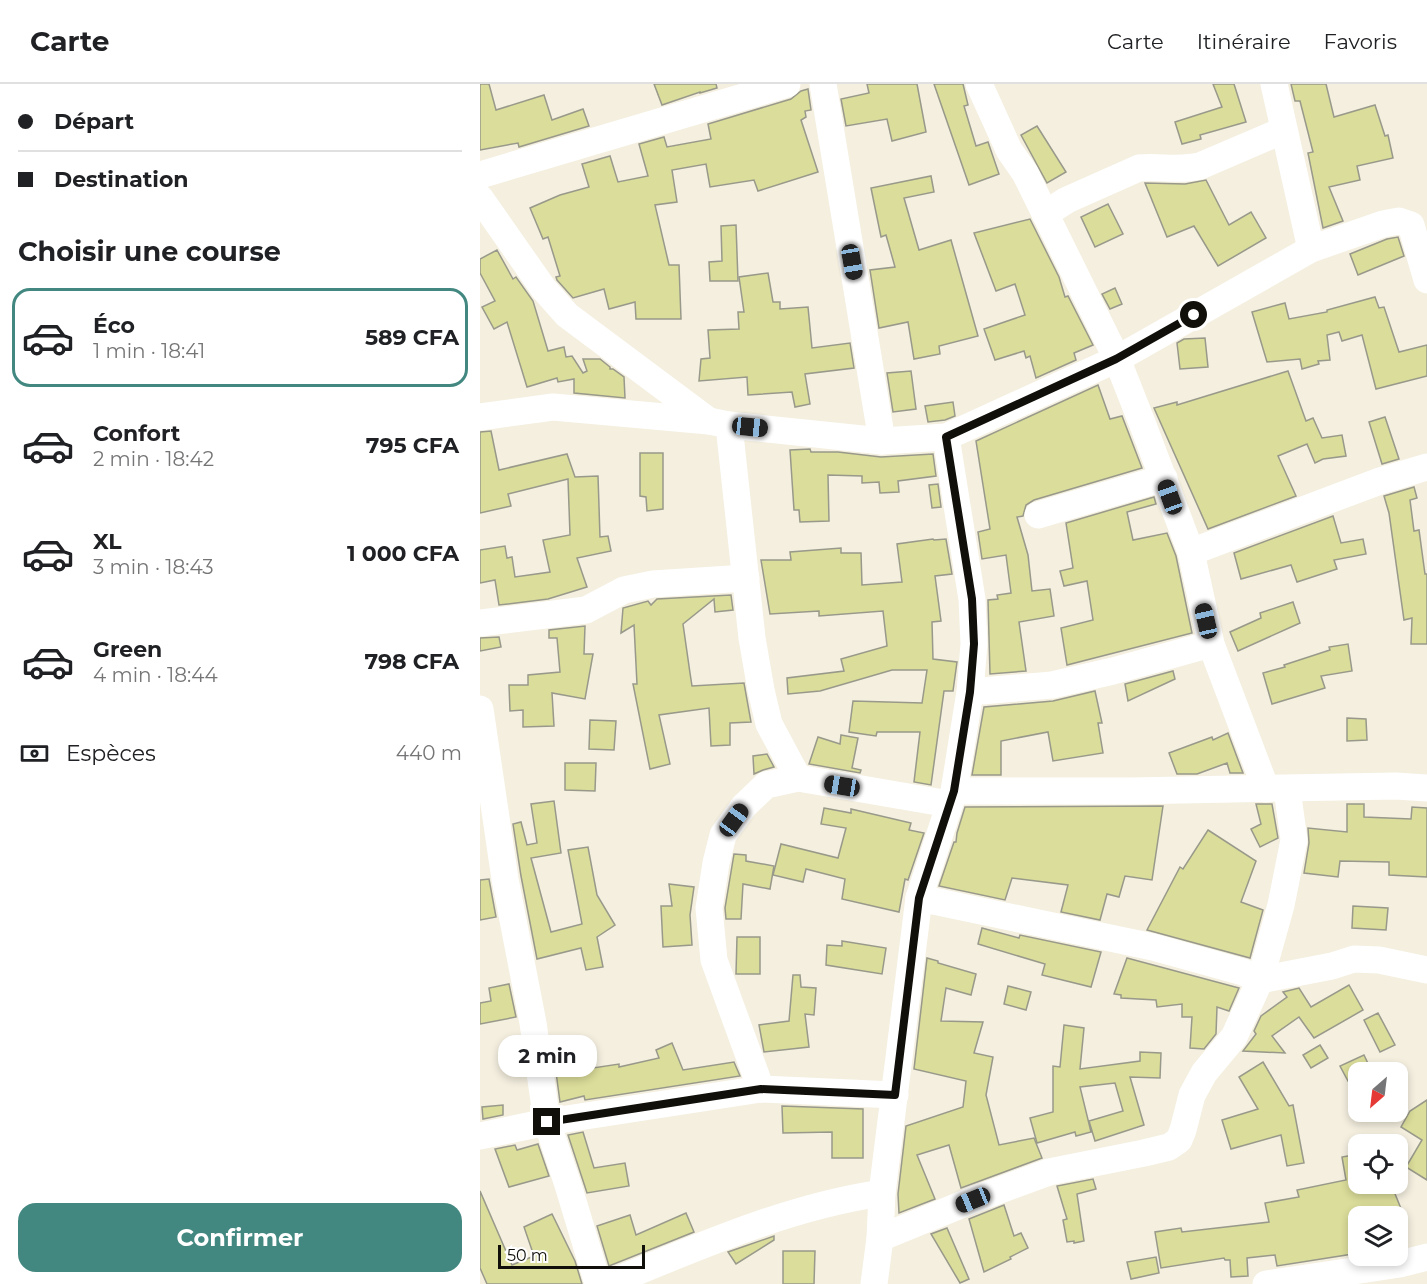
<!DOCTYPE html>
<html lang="fr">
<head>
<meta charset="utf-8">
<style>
  body { margin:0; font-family:Montserrat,sans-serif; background:#f6f6f6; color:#202124; height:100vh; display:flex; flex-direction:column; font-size:22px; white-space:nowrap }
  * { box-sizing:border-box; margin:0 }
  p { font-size:20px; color:#757577 }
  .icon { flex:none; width:33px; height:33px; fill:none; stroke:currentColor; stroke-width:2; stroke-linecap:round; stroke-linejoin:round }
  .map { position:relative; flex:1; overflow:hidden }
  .panel { display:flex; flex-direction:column; background:#fff; width:480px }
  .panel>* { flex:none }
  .top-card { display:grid; align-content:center; height:132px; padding:0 18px; background:#fff }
  .needle { width:39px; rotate:208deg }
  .controls { position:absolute; left:868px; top:978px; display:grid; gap:12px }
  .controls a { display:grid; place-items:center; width:60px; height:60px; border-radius:12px; background:#fff; box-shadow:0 3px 9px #0003; font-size:30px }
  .scale { position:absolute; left:18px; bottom:15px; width:147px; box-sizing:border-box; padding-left:6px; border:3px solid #110f0a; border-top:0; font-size:16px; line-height:21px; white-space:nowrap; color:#110f0a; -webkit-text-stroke:4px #fff; paint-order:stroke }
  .end { position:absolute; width:27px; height:27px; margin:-14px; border:8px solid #110f0a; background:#fff; box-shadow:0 0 0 3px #fff }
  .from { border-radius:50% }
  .bubble { position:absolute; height:42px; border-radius:18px; background:#fff; box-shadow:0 3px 9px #0003; font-size:20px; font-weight:700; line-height:42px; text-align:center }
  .car { position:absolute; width:18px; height:36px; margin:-18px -9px; border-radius:8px; box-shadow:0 0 4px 2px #0007; background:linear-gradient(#222 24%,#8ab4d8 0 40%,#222 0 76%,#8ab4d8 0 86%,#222 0) }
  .top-card b { display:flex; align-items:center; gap:21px; height:57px; font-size:22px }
  .top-card b+b { border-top:2px solid #e0e0e0 }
  .top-card i { width:15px; height:15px; background:#202124 }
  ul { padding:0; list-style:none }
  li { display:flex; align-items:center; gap:18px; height:99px; margin:0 12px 9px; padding:0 6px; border:3px solid transparent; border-radius:18px }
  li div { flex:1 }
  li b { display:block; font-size:22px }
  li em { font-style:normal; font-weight:700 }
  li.current { border-color:#428880 }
  li>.icon { width:54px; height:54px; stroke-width:1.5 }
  h2 { padding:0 18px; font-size:27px; line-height:72px }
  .pay { display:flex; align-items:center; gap:15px; height:66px; padding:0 18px; font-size:22px }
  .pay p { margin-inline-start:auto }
  .cta { display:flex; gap:12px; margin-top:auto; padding:12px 18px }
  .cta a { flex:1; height:69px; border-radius:18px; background:#428880; color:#fff; font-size:24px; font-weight:700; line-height:69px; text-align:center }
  header { display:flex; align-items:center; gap:36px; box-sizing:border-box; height:84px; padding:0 30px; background:#fff; border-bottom:2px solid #e0e0e0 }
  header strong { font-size:28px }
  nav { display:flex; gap:33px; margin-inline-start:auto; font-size:21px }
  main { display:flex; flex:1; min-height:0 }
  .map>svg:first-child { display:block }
  .building { fill:#dbdd9a; stroke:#98998a; stroke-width:1.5 }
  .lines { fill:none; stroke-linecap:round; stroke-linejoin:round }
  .minor { stroke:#fff; stroke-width:27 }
  .route { stroke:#110f0a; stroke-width:8 }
</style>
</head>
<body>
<header>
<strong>Carte</strong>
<nav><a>Carte</a><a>Itinéraire</a><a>Favoris</a></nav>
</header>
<main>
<section class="panel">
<div class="top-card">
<b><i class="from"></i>Départ</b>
<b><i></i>Destination</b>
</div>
<h2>Choisir une course</h2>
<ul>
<li class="current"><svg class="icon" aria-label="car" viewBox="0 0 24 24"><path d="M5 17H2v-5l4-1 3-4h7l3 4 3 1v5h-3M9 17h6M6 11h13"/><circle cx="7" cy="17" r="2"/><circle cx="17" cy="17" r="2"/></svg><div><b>Éco</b><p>1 min · 18:41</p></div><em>589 CFA</em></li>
<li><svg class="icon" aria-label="car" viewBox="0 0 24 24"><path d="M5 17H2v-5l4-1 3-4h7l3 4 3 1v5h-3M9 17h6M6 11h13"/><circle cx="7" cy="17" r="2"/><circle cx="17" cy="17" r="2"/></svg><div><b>Confort</b><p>2 min · 18:42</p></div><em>795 CFA</em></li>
<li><svg class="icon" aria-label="car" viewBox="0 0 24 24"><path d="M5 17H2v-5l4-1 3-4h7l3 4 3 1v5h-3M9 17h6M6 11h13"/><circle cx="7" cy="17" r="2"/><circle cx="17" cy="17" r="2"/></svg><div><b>XL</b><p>3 min · 18:43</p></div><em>1 000 CFA</em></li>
<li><svg class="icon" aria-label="car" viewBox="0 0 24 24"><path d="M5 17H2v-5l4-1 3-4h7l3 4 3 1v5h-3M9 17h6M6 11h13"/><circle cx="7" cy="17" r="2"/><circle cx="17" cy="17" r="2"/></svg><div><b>Green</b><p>4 min · 18:44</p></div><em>798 CFA</em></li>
</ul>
<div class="pay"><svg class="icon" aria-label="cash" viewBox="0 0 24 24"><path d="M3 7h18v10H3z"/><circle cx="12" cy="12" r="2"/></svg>Espèces<p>440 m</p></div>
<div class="cta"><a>Confirmer</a></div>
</section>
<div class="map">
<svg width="947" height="1200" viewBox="0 0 947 1200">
  <rect width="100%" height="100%" fill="#f4efdf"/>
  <!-- building -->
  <g class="building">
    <polygon points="0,0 9,0 16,26 64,11 72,36 103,25 109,42 39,63 38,59 0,66"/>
    <polygon points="174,0 236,0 237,4 220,9 220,8 182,21"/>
    <polygon points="387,0 437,0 446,48 412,57 407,35 366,42 361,15 389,9"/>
    <polygon points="454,0 483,0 488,21 484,22 496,62 508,58 519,90 489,101"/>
    <polygon points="733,0 754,0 766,38 720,51 721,55 702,60 695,38 742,23"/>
    <polygon points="811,0 846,0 854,33 895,21 905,52 908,51 913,74 877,82 880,96 849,103 863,137 843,144 828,69 833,68 820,17 815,17"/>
    <polygon points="328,5 331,26 325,27 326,33 321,36 338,88 278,107 274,96 230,103 226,80 192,86 197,118 175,121 189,181 199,181 201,235 156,235 155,218 129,225 124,205 93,214 77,196 76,193 80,192 68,153 63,155 50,124 80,111 109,103 102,80 130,72 138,98 168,92 159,60 184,53 187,63 231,55 228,40 311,15 321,7"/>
    <polygon points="557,42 586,88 567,99 541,51"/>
    <polygon points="451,92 454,108 424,114 439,166 471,156 498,252 459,262 460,270 434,275 428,238 399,244 390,186 415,183 406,151 401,153 391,104"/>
    <polygon points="726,96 749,141 771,128 786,154 738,182 714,142 687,153 665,99 705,100"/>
    <polygon points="628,120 643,150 615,163 601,133"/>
    <polygon points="550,135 579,193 585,213 588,212 613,261 594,269 596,276 556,294 550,272 546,274 544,267 515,276 504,245 545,231 535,200 516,207 494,149"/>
    <polygon points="256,141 258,197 230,197 229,178 242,177 241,142"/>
    <polygon points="918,153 924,172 878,191 870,170 907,155"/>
    <polygon points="17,166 33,195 36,193 53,217 68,267 84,263 86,273 92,272 103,289 107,287 103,275 120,275 130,283 130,285 133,285 144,293 145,314 94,309 94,295 78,298 77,294 47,303 27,238 14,245 2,223 15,217 0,189 0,175"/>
    <polygon points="288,189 293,218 300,218 300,225 328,223 332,264 370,259 374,284 325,290 330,320 315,323 312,308 268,311 267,293 219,297 221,275 230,274 228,246 259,245 258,228 264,228 259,193"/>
    <polygon points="635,204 642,220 630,225 622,210"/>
    <polygon points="895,213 899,224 904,223 919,268 947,261 947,292 896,305 882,251 862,257 859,248 847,251 850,276 838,277 839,280 822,285 820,275 787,278 772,228 805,219 809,235 847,228 847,226"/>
    <polygon points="725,254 728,283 700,285 697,259 704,255"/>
    <polygon points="431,287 436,325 413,328 407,289"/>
    <polygon points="808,287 826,337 833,334 842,354 862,351 866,372 843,375 835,379 827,360 798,372 816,412 728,445 674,324 697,318 697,321"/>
    <polygon points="618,301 630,335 642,332 662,384 554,416 546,421 543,432 537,433 548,471 552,507 570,505 574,532 539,538 546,587 510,590 508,516 518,515 517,511 531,509 526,471 502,475 498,448 510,445 496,357"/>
    <polygon points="473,318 475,332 465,336 448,338 445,322"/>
    <polygon points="905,333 919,375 902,380 889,338"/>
    <polygon points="11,347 19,386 87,370 95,393 118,392 120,453 128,452 131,467 97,474 107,503 68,515 19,521 15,496 0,499 0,466 25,462 27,474 32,473 35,493 70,488 63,456 90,451 88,395 28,410 31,422 0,429 0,348"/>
    <polygon points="330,365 331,368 358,368 401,373 453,370 456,392 418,397 419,408 400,409 399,398 382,399 382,392 348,391 349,437 320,438 319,426 314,426 310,366"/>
    <polygon points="160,369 183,369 183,425 167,427 166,413 160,412"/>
    <polygon points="458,400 461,423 452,424 449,401"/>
    <polygon points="934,403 937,414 930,416 934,447 939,446 945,490 947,490 947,560 931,560 932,534 924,536 909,429 904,412"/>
    <polygon points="674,413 676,420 647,428 653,456 687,449 696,472 712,549 587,581 581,544 613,536 607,497 584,502 580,487 593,484 586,439"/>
    <polygon points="853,432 861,459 883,455 886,470 854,476 857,485 817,498 811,481 761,495 754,469"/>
    <polygon points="453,455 454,456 466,455 472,490 455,492 461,537 452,538 453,575 477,578 473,607 464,607 451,701 434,698 440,648 397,648 396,652 369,648 373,617 442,619 447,586 412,586 340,607 308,610 307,594 364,587 361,575 407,562 403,527 339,532 339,527 290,530 281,476 311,476 310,468 361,464 361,469 381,469 382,501 422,498 417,460"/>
    <polygon points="251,511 253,526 235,528 234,515 203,540 210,589 212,602 264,599 271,638 250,639 250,661 231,662 229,624 179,631 190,680 170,685 153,600 157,600 154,541 141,549 143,524 168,517 171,521 177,515"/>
    <polygon points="813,518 820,539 758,567 750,548 781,534 780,529"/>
    <polygon points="105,542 104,570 113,570 105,615 72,609 74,642 43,643 43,626 30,627 29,601 48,601 48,591 80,588 77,554 69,554 69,546"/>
    <polygon points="19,553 21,563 0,567 0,554"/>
    <polygon points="868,560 872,587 841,592 845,604 792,620 783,589 805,583 804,581 850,566 849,563"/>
    <polygon points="693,587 695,595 648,617 645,600"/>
    <polygon points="615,607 622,639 618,639 623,669 573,677 568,648 521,657 521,691 492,691 504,623 573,617"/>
    <polygon points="867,634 886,635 887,656 867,657"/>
    <polygon points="110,636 136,637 134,666 109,665"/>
    <polygon points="748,649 763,689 750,689 747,679 717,690 697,690 689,669 732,653 733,656"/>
    <polygon points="361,651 378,654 372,684 381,686 380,689 329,680 338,653 360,660"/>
    <polygon points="287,670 294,683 283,686 274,690 273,672"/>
    <polygon points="85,679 116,679 115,707 85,706"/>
    <polygon points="74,717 81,769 51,774 71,848 102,840 88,766 108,763 117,811 135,841 117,853 123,883 106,886 101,864 57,875 41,792 33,740 41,738 47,761 57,759 51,720"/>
    <polygon points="776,720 792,720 798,754 780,763 771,745 781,740"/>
    <polygon points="867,720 884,720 884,733 931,735 932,723 947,724 947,793 909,791 909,778 860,777 858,793 824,789 829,759 828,744 867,748"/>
    <polygon points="683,722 672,796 645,792 639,813 627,810 620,836 581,828 588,801 532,794 525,816 459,802 474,758 476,758 477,749 485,723"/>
    <polygon points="344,724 371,729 371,725 431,739 429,746 444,749 428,796 425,795 419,828 362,815 365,795 326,785 323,798 293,791 301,760 358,774 366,744 341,740"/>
    <polygon points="728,746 776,777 761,818 783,826 770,874 667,846 700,783 703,785"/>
    <polygon points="254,770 266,771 266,777 294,782 290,805 263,800 261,835 246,835 245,824"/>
    <polygon points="9,795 16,833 0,836 0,796"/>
    <polygon points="189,800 214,803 210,831 212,861 183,863 181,822 192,822"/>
    <polygon points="873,822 908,824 906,846 872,844"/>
    <polygon points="502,844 539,854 540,851 621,868 611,903 562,891 565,880 498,860"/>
    <polygon points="257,853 280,853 280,890 256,890"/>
    <polygon points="362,857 406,864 402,890 346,881 347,861 362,862"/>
    <polygon points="447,874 458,877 458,879 496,890 491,911 466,904 461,937 503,938 494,969 513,973 506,1011 519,1061 554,1054 562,1074 481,1104 469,1061 437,1071 455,1115 419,1129 418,1110 426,1042 483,1023 486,997 434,985"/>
    <polygon points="647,874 759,904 749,927 737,923 736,950 724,965 710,964 712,933 702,933 702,920 677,923 676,916 641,914 641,911 634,910"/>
    <polygon points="313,891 320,891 321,903 336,904 334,931 325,930 329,963 284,968 279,941 309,937"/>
    <polygon points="29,900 36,933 0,940 0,919 11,917 9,904"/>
    <polygon points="869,901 883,926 834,954 819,933 792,952 805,969 763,967 776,950 774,947 781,932 807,913 803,908 819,904 831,923"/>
    <polygon points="528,902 551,908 546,926 524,920"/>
    <polygon points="898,929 915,961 900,968 884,936"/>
    <polygon points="584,941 604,944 600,985 660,977 660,968 681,969 680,994 650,993 664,1041 615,1057 609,1037 643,1027 635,999 600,1003 611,1048 596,1052 595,1048 557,1059 550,1034 573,1028 573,982 580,983"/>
    <polygon points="192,959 203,986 254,978 260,992 105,1016 104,1012 80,1018 76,988 92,983 93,987 139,980 139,983 179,974 176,966"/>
    <polygon points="840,961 848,974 831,984 823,971"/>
    <polygon points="884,971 891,986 879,988 879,992 868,997 860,982"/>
    <polygon points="783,978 809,1022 813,1021 824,1079 807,1082 801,1051 751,1065 742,1036 778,1025 759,993"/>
    <polygon points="947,1016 947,1096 926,1083 942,1056 921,1043 930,1027"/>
    <polygon points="23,1021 23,1031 3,1035 2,1023"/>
    <polygon points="302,1022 383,1025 383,1074 352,1074 352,1048 303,1049"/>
    <polygon points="103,1048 114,1084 145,1079 149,1102 107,1109 88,1051"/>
    <polygon points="58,1060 69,1092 29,1103 15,1065 35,1061 37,1066"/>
    <polygon points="879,1070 879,1100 911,1100 924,1132 879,1132 879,1169 797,1182 795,1171 767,1174 768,1192 751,1193 750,1176 745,1176 744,1174 681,1184 675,1148 701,1144 702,1148 789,1138 785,1119 819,1113 817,1106 866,1096 862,1073"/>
    <polygon points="613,1095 616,1105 597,1110 604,1157 594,1159 594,1157 587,1158 583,1136 587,1135 577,1102"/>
    <polygon points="0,1107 32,1181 54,1172 44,1143 72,1130 95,1177 102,1200 7,1200 0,1184"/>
    <polygon points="524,1121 534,1152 541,1149 548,1164 530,1173 531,1175 504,1188 489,1135"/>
    <polygon points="206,1129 214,1148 129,1182 117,1142 150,1131 156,1151"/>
    <polygon points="467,1144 489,1195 480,1199 451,1150"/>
    <polygon points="294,1152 294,1156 256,1180 248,1168"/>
    <polygon points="303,1167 335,1167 334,1200 303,1200"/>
    <polygon points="676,1173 679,1189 651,1195 647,1178"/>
  </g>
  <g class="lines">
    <!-- minor -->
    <g class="minor">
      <polyline points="343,0 402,357"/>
      <polyline points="499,0 529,66 545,89 637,275 661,336 711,468 731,560 786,705"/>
      <polyline points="794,0 831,165"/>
      <polyline points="0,91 307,0"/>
      <polyline points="0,114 63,204 87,231 229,337"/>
      <path d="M565,130L587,116L659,84C680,82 699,87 720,82L804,46"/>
      <polyline points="0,333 73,323 229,337 249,341 402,357 466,353 637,275 831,165 903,140 919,137 931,141 947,196"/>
      <polyline points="249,341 272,554 281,606 289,640 318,694"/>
      <polyline points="558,431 684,394"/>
      <polyline points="711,468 900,397 947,383"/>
      <polyline points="0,539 106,526 144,506 173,500 266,494"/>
      <polyline points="490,608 572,601 633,587 731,560"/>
      <polyline points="0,625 25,795 53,939 67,1038 88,1101 118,1200"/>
      <polyline points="474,707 650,707 916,702 947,704"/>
      <polyline points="439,814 673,863 763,888 780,896 852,882 874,875 899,876 947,886"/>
      <polyline points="281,1005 234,876 229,824 236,779 243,751 264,722 286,701 318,694 469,720"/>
      <polyline points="0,1052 67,1038 281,1005 415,1011"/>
      <polyline points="400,1154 493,1116 569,1088 664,1069 689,1063 699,1056 703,1046 712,1011 724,989 754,953 780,896 801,821 814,756 807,705"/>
      <path d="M127,1200C216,1164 306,1123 402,1109"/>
      <polyline points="394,1200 400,1154 402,1109 439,814 474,707 490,608 494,560 492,515 466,353"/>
      <polyline points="786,1200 920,1180 947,1173"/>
    </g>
  </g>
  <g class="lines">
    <!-- route -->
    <polyline class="route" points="67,1038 281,1005 415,1011 439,814 474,707 490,608 494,560 492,515 466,353 636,275 714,231"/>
  </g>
</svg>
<div class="controls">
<a><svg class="needle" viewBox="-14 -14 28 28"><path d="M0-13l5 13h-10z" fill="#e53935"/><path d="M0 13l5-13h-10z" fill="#757577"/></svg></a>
<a><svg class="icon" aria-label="locate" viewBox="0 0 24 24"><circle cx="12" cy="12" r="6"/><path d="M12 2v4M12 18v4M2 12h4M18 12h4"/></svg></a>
<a><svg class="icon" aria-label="layers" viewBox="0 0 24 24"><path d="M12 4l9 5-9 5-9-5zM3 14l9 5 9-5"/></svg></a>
</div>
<div class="scale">50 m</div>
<i class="end from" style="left:714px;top:231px"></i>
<i class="end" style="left:67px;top:1038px"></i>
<div class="bubble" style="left:18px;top:951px;width:99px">2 min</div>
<i class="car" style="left:372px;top:178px;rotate:170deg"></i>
<i class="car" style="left:270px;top:343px;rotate:96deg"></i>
<i class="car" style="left:690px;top:413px;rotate:340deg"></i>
<i class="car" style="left:726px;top:537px;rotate:347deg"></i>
<i class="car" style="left:362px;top:702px;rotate:280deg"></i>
<i class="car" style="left:254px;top:736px;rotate:36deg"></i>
<i class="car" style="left:493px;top:1116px;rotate:248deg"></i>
</div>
</main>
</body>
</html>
